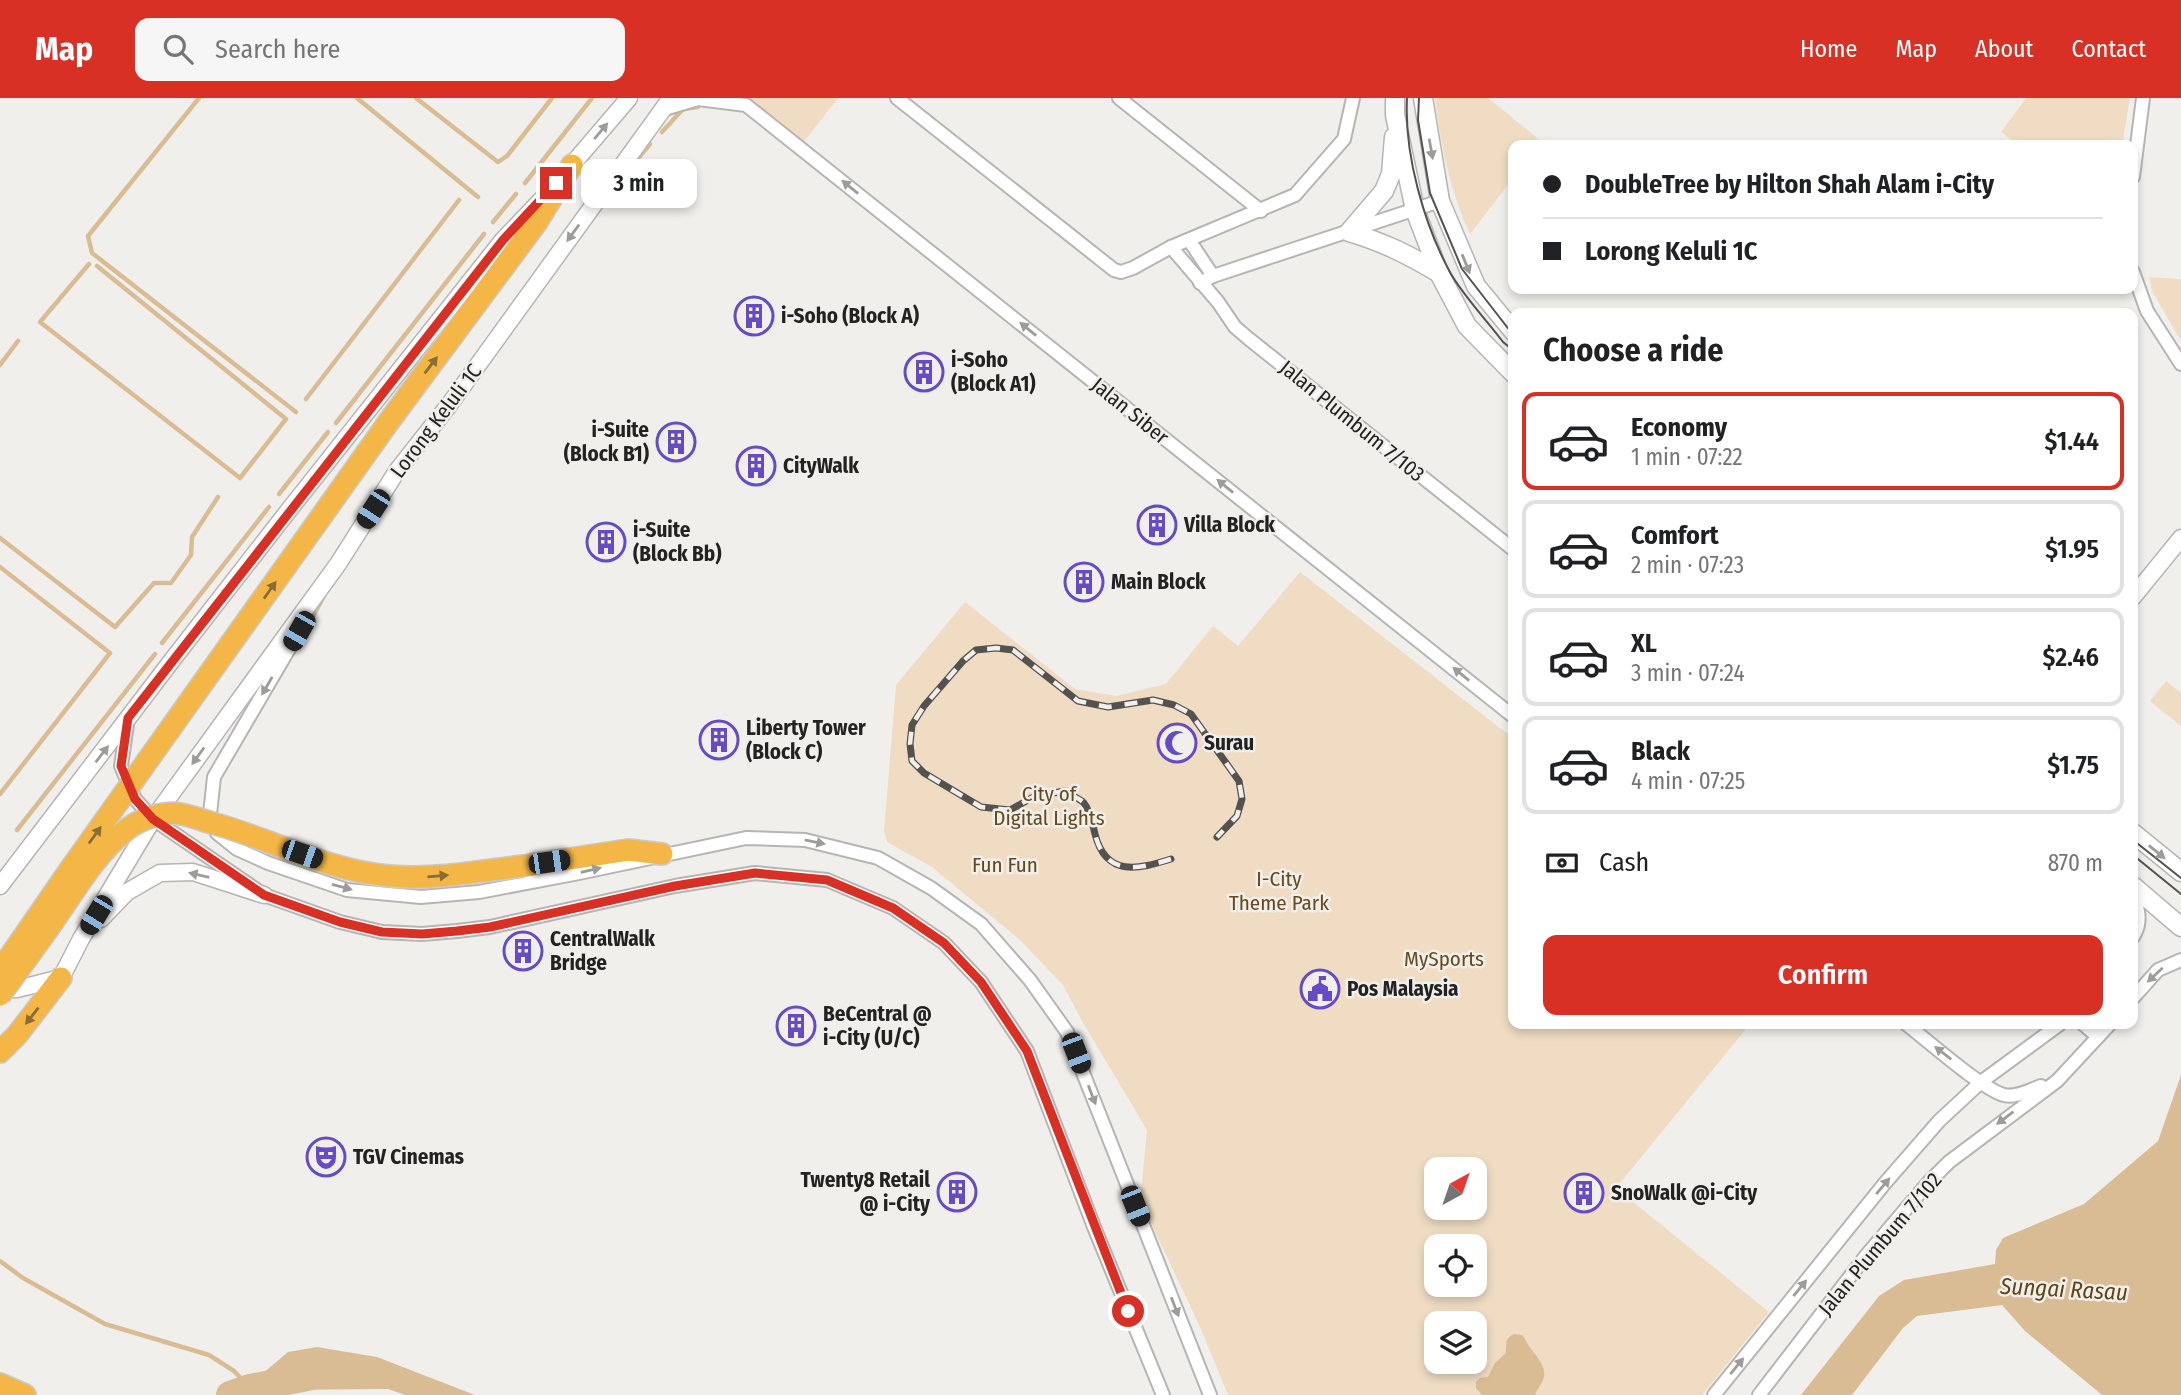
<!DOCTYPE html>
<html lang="en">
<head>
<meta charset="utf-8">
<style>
  body { margin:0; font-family:"Fira Sans Condensed",sans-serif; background:#f6f6f6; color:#202124; height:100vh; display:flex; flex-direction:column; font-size:26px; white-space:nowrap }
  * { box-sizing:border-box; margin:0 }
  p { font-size:23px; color:#757577 }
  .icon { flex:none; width:38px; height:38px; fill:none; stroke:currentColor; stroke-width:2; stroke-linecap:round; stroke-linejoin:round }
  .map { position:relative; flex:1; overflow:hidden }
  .details { position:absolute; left:1508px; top:210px; width:630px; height:721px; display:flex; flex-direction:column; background:#fff; border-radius:14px; box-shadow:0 4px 10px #0003 }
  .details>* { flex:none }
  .guide { position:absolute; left:1508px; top:42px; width:630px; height:154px; border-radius:14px; box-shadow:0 4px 10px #0003; display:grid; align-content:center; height:154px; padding:0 35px; background:#fff }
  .needle { width:46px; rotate:40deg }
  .fabs { position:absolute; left:1424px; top:1059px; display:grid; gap:14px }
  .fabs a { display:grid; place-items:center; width:63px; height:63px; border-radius:14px; background:#fff; box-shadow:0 4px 10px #0003; font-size:35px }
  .end { position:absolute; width:32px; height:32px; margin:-16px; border:9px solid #d93025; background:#fff; box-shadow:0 0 0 4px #fff }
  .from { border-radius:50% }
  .bubble { position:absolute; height:49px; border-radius:14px; background:#fff; box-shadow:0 4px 10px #0003; font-size:23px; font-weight:600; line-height:49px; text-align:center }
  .car { position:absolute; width:21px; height:42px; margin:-21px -10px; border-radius:9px; box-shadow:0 0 5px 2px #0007; background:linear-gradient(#222 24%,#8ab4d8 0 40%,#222 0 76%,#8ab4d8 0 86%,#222 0) }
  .guide b { display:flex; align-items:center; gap:24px; height:66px; font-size:26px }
  .guide b+b { border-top:2px solid #e0e0e0 }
  .guide i { width:18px; height:18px; background:#202124 }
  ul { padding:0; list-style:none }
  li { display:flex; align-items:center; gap:21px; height:98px; margin:0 14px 10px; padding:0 21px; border:4px solid #e0e0e0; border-radius:14px }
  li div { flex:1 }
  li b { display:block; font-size:26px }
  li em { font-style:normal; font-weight:600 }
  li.current { border-color:#d93025 }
  li>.icon { width:63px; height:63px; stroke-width:1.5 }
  h2 { padding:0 35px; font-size:32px; line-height:84px }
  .pay { display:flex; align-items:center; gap:18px; height:77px; padding:0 35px; font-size:26px }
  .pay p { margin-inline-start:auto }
  .cta { display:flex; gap:14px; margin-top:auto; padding:14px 35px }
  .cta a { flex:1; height:80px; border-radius:14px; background:#d93025; color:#fff; font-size:28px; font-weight:600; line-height:80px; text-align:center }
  header { display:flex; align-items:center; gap:42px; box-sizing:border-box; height:98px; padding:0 35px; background:#d93025; color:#fff }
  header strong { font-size:33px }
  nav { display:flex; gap:38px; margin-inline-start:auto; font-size:24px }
  .search { width:490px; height:63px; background:#f6f6f6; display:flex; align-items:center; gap:18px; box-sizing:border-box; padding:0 24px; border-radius:14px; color:#757577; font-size:26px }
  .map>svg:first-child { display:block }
  .green { fill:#efdcc3; fill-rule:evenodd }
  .water { fill:#dabc94 }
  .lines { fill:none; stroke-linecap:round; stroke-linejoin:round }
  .stream { stroke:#dabc94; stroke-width:4.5 }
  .river { stroke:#dabc94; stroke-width:28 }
  .minor-casing { stroke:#b7b5b3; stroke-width:16 }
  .tertiary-casing { stroke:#b7b5b3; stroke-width:19 }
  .secondary-casing { stroke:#b7b5b3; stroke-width:21 }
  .trunk-casing { stroke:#cacaca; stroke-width:24 }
  .minor { stroke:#fff; stroke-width:12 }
  .tertiary { stroke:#fff; stroke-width:16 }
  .secondary { stroke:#fff; stroke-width:18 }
  .trunk { stroke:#f3b647; stroke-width:21 }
  .tram { stroke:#535250; stroke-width:2 }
  .rail-casing { stroke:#535250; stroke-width:7 }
  .rail { stroke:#f1efec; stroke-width:4.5; stroke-dasharray:13; stroke-linecap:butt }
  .trunk-bridge-casing { stroke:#cacaca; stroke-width:24; stroke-linecap:butt }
  .trunk-bridge { stroke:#f3b647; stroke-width:21 }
  .oneway { fill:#9c9c9b }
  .oneway2 { fill:#8b6c34 }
  .route { stroke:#d93025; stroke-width:9 }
  .labels { text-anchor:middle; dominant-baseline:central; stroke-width:5; stroke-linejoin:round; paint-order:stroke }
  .poi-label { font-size:21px; font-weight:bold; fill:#232221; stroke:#f1efec; text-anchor:start }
  .street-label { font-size:21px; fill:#232221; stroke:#f1efec }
  .park-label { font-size:21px; fill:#67491a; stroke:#f1efec }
  .water-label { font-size:23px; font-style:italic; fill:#624414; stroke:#f1efec }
</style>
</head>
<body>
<header>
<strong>Map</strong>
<div class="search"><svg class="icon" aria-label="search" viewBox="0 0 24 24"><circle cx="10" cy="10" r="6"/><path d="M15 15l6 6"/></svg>Search here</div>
<nav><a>Home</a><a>Map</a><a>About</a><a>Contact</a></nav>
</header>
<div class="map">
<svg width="2181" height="1297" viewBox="0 0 2181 1297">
  <rect width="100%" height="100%" fill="#f1efec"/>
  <!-- green -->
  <g class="green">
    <polygon points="746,0 838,0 803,45"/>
    <path d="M1435,0H1488L1541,43L1538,47H1514V79L1470,136C1450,92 1441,48 1435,0Z"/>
    <polygon points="2026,0 2130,0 2122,47 2018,47 2001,34"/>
    <polygon points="2149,179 2181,181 2181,243 2152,193"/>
    <path d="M1300,474L1514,641V926H1750L1616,1090L1769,1214L1702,1297H1228L1201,1231L1143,1108L1141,1095L1147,1032L1083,925L1063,887L1020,842L932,769L887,744L884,733L896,587L965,504L1075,591L1116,598L1166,586L1213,528L1238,548ZM1437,1071H1475V1110H1437ZM1437,1148H1475V1186H1437ZM1437,1225H1475V1264H1437Z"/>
    <polygon points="2166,583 2181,595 2181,628 2150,603"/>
  </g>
  <!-- water -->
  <g class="water">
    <polygon points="2181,977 2181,1297 2102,1297 2025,1233 2002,1207 1917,1218 1903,1230 1852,1297 1801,1297 1879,1198 1904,1182 1995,1166 1996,1152 2003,1140 2084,1106 2158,1043"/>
    <path d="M1514,1236L1522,1237C1526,1241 1527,1246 1531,1251C1537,1259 1548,1270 1543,1282C1541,1287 1537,1291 1535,1297H1482L1476,1290V1284L1480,1280L1488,1279L1495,1265L1505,1256C1508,1247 1503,1241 1514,1236Z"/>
    <polygon points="317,1249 377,1259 475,1297 405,1297 388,1291 278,1292 262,1276 288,1254"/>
  </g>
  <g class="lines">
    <!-- stream -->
    <g class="stream">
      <polyline points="199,0 88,138 92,155 296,314"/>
      <polyline points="357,0 478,99"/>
      <polyline points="416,0 498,64 507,58 552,0"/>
      <polyline points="662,34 683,11 698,9"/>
      <polyline points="622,80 650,46"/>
      <polyline points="525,85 592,0"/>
      <polyline points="493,124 516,96"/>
      <polyline points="89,166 40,224 240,380 286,321 97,168"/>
      <polyline points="0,267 18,243"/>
      <polyline points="306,301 459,102"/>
      <polyline points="336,325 484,136"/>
      <polyline points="279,396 328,334"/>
      <polyline points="0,440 115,529 154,485 171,485 191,457 192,439 218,399"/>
      <polyline points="0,469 110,555 0,696"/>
      <polyline points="310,524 324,498"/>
      <polyline points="162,545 269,409"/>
      <polyline points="17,732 155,556"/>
      <polyline points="0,1163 23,1180 105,1226 209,1257 234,1273 250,1290"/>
    </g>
    <!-- river -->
    <polyline class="river" points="230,1297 250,1290 308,1279"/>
    <defs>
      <g id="minor">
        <polyline points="897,0 1114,172 1121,174 1133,170 1171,149 1295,97 1344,41 1353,0"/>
        <polyline points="1119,0 1261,113"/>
        <polyline points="661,12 698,1 746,7 1514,619"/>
        <polyline points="2133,79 2143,0"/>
        <polyline points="1189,142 1213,178"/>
        <polyline points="1171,149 1218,204 1235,229 1249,241 1514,452"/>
        <polyline points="2133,174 2147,213 2181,266"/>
        <polyline points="1200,185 1213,178 1440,103"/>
        <polyline points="307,520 214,679 210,716 217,735 237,751 268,765 347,792 421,799 479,794 579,775 746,740 805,742 878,760 931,790 981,826 1030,882 1067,934 1210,1297"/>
        <polyline points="128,620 121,668 135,701 153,721 264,797 340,824 382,834 422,836 457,833 490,829 675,788 755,775 827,782 893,810 944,845 981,884 1027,953 1094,1129 1163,1297"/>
        <path d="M2133,797C2139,812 2142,825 2133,839"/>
        <polyline points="2133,900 2158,872 2181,862"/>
        <path d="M1906,926C1927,942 1982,991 2004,997C2016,1000 2030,992 2041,988"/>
        <polyline points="2083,926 2098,939"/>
        <polyline points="1714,1297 1885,1085 1939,1023 1981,984 2060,926"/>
        <polyline points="1759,1297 1865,1159 1928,1085 1949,1064 2057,983 2110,926"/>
      </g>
      <g id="tertiary">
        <polyline points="564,76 629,0"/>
        <polyline points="2133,499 2181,440"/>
        <polyline points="0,788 173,561 289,412 503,142 545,98"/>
        <polyline points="101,821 127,794 160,775 193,774 264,797"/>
        <polyline points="0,892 17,891 61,880 81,841 153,721 338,466 397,373 449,307 671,0"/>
      </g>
      <g id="secondary">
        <polyline points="1395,0 1395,17 1415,112 1439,175 1467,228 1514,276"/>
        <polyline points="1423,0 1440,103 1476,188 1514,234"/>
        <path d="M1394,39L1391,76L1384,93L1349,134C1385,145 1407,156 1439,175"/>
        <polyline points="2133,735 2181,774"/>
        <polyline points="2133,788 2181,829"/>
      </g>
      <g id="trunk">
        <polyline points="390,322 537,124 572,67"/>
        <polyline points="523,768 628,752 662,756"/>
        <polyline points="0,954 17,937 61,880"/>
        <polyline points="0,1286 25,1297"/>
      </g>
    </defs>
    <!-- minor casing -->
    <use href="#minor" class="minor-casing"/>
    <!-- tertiary casing -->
    <use href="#tertiary" class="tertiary-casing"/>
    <!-- secondary casing -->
    <use href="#secondary" class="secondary-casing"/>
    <!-- trunk casing -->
    <use href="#trunk" class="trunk-casing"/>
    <!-- minor -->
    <use href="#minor" class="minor"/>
    <!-- tertiary -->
    <use href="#tertiary" class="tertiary"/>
    <!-- secondary -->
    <use href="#secondary" class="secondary"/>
    <!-- trunk -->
    <use href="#trunk" class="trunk"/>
    <!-- tram -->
    <g class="tram">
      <path d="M1407,0C1404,56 1424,127 1451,176C1463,197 1488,224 1503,244L1514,253"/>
      <polyline points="1419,0 1418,22 1430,95 1462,171 1514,238"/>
      <polyline points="2133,742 2181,780"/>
      <polyline points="2133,757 2181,796"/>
    </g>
    <defs>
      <path id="rail" d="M1171,761C1139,771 1106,780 1095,736C1093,728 1090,712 1084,705C1079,700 1070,697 1065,693L1035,698L1010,712L981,709L924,675L912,663L910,646L912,627L924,608L963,563L976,552L996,550L1013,552L1078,603L1108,609L1153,602L1174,607L1191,616L1239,683L1242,701L1237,718L1217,739"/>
    </defs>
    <!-- rail casing -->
    <use href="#rail" class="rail-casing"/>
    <!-- rail -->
    <use href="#rail" class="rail"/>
    <defs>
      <g id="trunk-bridge">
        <polyline points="0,873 69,773 390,322"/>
        <path d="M0,897C20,870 40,843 59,815C79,786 98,754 126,732C140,721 163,713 181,716C191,718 202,722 212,725C271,741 328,773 390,778C435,782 479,773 523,768"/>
      </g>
    </defs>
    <!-- trunk-bridge casing -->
    <use href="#trunk-bridge" class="trunk-bridge-casing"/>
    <!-- trunk-bridge -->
    <use href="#trunk-bridge" class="trunk-bridge"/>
  </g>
  <!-- one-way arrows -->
  <defs><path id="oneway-solid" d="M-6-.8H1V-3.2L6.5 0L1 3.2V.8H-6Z" transform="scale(1.75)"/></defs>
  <g class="oneway">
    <use href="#oneway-solid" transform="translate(601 33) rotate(-50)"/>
    <use href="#oneway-solid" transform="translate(1431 51) rotate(80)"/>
    <use href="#oneway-solid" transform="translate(850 89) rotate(-141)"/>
    <use href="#oneway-solid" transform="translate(573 135) rotate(126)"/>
    <use href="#oneway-solid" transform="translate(1466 166) rotate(68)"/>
    <use href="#oneway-solid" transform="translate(1028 231) rotate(-141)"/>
    <use href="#oneway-solid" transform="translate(1225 388) rotate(-141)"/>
    <use href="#oneway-solid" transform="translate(1461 576) rotate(-141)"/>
    <use href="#oneway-solid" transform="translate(267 588) rotate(120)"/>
    <use href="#oneway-solid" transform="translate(102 656) rotate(-52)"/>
    <use href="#oneway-solid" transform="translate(198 658) rotate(126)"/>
    <use href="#oneway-solid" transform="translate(815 744) rotate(12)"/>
    <use href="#oneway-solid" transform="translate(2157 754) rotate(39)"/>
    <use href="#oneway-solid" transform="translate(591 772) rotate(-13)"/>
    <use href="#oneway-solid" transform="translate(199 777) rotate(-167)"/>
    <use href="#oneway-solid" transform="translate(342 789) rotate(15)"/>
    <use href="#oneway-solid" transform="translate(2155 877) rotate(137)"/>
    <use href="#oneway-solid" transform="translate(1943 955) rotate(-142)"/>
    <use href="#oneway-solid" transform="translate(1092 997) rotate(69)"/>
    <use href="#oneway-solid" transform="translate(2005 1020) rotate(143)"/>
    <use href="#oneway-solid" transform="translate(1883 1088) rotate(-50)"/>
    <use href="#oneway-solid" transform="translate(1800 1190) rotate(-51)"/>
    <use href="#oneway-solid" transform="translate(1175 1209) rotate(69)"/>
    <use href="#oneway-solid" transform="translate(1737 1268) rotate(-51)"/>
  </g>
  <g class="oneway2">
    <use href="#oneway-solid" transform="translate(431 267) rotate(-53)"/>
    <use href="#oneway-solid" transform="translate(270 492) rotate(-55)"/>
    <use href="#oneway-solid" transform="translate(95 737) rotate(-54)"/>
    <use href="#oneway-solid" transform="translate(438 778) rotate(-5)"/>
    <use href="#oneway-solid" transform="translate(32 918) rotate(128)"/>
  </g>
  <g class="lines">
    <!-- route -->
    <polyline class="route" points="556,85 503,142 128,620 121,668 135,701 153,721 264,797 340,824 382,834 422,836 457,833 490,829 675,788 755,775 827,782 893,810 944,845 981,884 1027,953 1128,1213"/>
  </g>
  <!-- icons -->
  <defs>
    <symbol id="building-ring" viewBox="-11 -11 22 22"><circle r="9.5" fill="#f1efec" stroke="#654bc4" stroke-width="1.5"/><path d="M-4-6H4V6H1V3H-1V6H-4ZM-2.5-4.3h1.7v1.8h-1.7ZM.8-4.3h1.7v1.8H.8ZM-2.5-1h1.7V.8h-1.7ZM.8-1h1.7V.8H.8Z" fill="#654bc4"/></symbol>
    <symbol id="mosque-ring" viewBox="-11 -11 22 22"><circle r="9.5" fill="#f1efec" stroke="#654bc4" stroke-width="1.5"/><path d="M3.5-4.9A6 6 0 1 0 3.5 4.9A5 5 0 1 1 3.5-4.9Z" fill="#654bc4"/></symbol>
    <symbol id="civic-ring" viewBox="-11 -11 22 22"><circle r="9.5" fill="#f1efec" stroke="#654bc4" stroke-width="1.5"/><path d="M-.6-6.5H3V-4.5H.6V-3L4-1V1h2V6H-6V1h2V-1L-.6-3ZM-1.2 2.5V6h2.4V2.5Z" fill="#654bc4"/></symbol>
    <symbol id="theatre-ring" viewBox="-11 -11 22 22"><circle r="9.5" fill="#f1efec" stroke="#654bc4" stroke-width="1.5"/><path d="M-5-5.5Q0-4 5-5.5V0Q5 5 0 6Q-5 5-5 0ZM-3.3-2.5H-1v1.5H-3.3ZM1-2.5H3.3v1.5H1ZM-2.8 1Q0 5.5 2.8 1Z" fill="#654bc4"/></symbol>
  </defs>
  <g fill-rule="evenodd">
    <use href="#building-ring" x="732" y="196" width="44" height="44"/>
    <use href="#building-ring" x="902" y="252" width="44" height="44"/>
    <use href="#building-ring" x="654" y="322" width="44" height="44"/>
    <use href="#building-ring" x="734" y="346" width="44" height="44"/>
    <use href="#building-ring" x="1135" y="405" width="44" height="44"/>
    <use href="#building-ring" x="584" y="422" width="44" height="44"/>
    <use href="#building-ring" x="1062" y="462" width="44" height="44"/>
    <use href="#building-ring" x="697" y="620" width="44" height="44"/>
    <use href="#mosque-ring" x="1155" y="623" width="44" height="44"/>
    <use href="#building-ring" x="501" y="831" width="44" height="44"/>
    <use href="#civic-ring" x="1298" y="869" width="44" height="44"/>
    <use href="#building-ring" x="774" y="906" width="44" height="44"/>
    <use href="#theatre-ring" x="304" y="1037" width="44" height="44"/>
    <use href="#building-ring" x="935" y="1072" width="44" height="44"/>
    <use href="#building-ring" x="1562" y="1073" width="44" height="44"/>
  </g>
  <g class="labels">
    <!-- poi labels -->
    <g class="poi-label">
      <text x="781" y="218">i-Soho (Block A)</text>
      <text x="951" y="262">i-Soho<tspan x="951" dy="24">(Block A1)</tspan></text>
      <text x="649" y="332" text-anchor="end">i-Suite<tspan x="649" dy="24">(Block B1)</tspan></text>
      <text x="783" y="368">CityWalk</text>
      <text x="1184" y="427">Villa Block</text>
      <text x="633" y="432">i-Suite<tspan x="633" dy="24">(Block Bb)</tspan></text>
      <text x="1111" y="484">Main Block</text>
      <text x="746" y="630">Liberty Tower<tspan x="746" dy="24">(Block C)</tspan></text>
      <text x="1204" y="645">Surau</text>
      <text x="550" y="841">CentralWalk<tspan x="550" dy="24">Bridge</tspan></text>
      <text x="1347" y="891">Pos Malaysia</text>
      <text x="823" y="916">BeCentral @<tspan x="823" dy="24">i-City (U/C)</tspan></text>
      <text x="353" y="1059">TGV Cinemas</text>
      <text x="930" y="1082" text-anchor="end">Twenty8 Retail<tspan x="930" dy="24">@ i-City</tspan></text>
      <text x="1611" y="1095">SnoWalk @i-City</text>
    </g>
    <!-- street labels -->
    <g class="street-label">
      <text transform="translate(1130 313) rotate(39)">Jalan Siber</text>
      <text transform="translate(436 323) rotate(-53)">Lorong Keluli 1C</text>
      <text transform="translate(1352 323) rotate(39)">Jalan Plumbum 7/103</text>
      <text transform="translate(1880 1146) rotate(-50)">Jalan Plumbum 7/102</text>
    </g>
    <!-- park labels -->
    <g class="park-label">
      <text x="1049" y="696">City of<tspan x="1049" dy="24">Digital Lights</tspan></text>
      <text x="1005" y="767">Fun Fun</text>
      <text x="1279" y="781">I-City<tspan x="1279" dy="24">Theme Park</tspan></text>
      <text x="1444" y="861">MySports</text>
    </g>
    <!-- water labels -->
    <g class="water-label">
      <text transform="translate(2064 1191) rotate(3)">Sungai Rasau</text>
    </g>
  </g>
</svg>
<div class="fabs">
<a><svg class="needle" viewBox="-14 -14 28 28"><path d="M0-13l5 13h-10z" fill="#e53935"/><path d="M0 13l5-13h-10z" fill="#757577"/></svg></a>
<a><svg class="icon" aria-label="locate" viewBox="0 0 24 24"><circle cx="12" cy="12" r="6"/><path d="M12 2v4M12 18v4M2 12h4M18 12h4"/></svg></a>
<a><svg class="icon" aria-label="layers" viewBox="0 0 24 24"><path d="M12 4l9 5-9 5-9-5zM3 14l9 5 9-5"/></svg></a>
</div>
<i class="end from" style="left:1128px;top:1213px"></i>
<i class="end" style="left:556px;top:85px"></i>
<div class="bubble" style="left:581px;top:61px;width:116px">3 min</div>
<i class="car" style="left:373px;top:411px;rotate:213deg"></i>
<i class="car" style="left:299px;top:533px;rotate:210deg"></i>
<i class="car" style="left:302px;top:756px;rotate:109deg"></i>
<i class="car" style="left:549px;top:764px;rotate:82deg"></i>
<i class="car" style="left:96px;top:817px;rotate:211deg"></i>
<i class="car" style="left:1076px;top:955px;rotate:159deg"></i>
<i class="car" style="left:1135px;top:1108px;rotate:158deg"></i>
<div class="guide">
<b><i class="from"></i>DoubleTree by Hilton Shah Alam i-City</b>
<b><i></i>Lorong Keluli 1C</b>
</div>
<section class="details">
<h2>Choose a ride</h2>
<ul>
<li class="current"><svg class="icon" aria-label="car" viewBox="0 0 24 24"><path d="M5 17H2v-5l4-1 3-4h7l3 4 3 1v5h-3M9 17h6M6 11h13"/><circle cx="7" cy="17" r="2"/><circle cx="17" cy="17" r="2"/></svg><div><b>Economy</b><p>1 min · 07:22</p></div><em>$1.44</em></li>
<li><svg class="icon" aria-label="car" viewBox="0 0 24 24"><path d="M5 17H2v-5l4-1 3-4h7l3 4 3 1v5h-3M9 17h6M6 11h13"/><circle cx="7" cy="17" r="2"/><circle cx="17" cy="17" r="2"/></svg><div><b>Comfort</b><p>2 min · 07:23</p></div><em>$1.95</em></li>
<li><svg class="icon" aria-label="car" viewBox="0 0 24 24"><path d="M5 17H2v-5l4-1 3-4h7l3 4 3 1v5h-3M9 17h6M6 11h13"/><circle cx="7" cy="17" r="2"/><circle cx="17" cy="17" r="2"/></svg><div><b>XL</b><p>3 min · 07:24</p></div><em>$2.46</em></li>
<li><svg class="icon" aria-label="car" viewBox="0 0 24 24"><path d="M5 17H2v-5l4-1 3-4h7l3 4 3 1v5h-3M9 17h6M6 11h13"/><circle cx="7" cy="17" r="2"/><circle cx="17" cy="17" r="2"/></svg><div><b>Black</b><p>4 min · 07:25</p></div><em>$1.75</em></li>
</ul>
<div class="pay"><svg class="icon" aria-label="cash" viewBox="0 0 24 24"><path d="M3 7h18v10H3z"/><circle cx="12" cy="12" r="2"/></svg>Cash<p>870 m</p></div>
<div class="cta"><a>Confirm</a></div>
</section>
</div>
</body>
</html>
